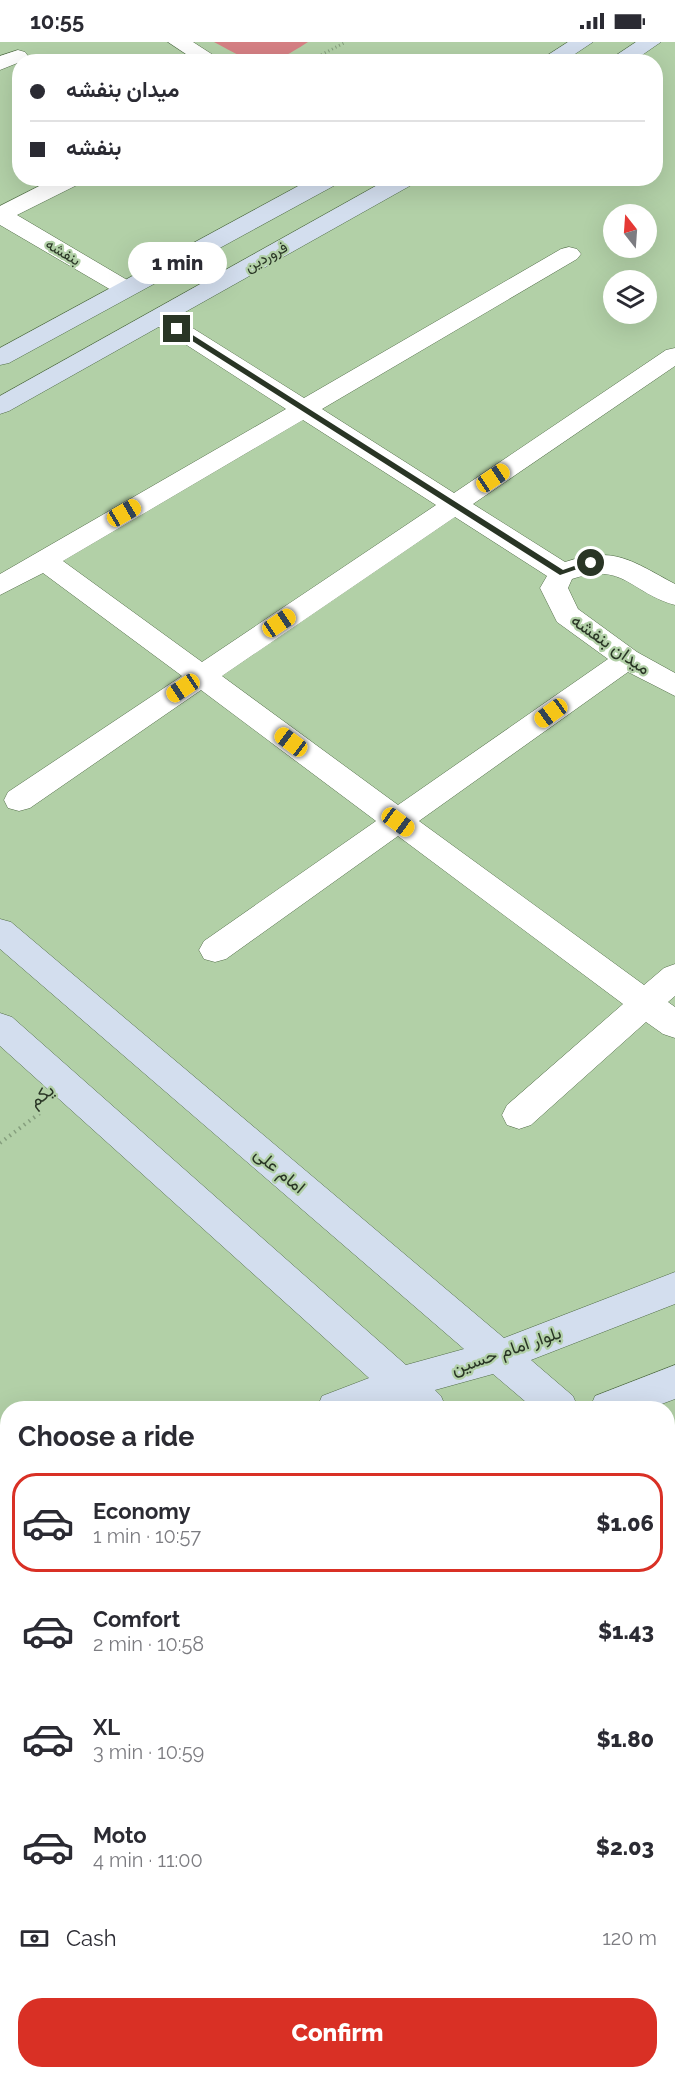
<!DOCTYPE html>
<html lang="en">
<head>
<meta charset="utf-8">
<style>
  body { margin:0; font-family:Raleway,Vazirmatn,sans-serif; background:#f2f2f3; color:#2b2b33; height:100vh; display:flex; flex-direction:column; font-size:22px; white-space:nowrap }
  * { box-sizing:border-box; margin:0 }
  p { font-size:20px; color:#7c7c81 }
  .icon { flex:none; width:33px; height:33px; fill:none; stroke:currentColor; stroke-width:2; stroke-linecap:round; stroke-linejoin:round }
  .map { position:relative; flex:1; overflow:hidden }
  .panel { position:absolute; left:0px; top:1359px; width:675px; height:678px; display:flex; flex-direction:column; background:#fff; border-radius:24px 24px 0 0; box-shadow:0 6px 24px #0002 }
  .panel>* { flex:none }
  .hud { position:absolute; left:12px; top:12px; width:651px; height:132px; border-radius:24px; box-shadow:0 6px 24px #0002; display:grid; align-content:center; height:132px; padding:0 18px; background:#fff }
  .needle { width:39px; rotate:343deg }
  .controls { position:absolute; left:603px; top:162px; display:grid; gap:12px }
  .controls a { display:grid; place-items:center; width:54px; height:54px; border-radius:50%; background:#fff; box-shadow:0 6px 24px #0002; font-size:30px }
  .end { position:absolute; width:27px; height:27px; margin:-14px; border:8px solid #293525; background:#fff; box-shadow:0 0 0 3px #fff }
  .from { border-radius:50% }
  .bubble { position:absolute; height:42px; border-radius:21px; background:#fff; box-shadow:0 6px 24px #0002; font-size:20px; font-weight:800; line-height:42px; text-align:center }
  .car { position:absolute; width:18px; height:36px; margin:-18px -9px; border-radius:8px; box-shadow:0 0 4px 2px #0007; background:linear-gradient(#f5c518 24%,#345 0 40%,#f5c518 0 76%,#345 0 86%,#f5c518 0) }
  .hud b { display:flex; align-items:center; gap:21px; height:57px; font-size:22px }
  .hud b+b { border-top:2px solid #e1e1e2 }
  .hud i { width:15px; height:15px; background:#2b2b33 }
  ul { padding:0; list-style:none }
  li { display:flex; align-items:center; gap:18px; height:99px; margin:0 12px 9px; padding:0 6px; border:3px solid transparent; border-radius:24px }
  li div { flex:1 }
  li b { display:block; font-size:22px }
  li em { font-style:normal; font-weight:800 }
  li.active { border-color:#d93025 }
  li>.icon { width:54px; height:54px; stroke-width:1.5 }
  h2 { padding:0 18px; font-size:27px; line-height:72px }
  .pay { display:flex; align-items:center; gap:15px; height:66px; padding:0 18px; font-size:22px }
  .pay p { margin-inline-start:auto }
  .cta { display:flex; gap:12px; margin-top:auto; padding:12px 18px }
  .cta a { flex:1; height:69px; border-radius:24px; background:#d93025; color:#fff; font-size:24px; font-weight:800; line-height:69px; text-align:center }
  .status { display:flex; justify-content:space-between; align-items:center; height:42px; padding:0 30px; background:#fff; direction:ltr }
  .status svg { height:16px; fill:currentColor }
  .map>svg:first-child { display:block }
  .green { fill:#d68084 }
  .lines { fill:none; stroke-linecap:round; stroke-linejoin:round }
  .street-casing { stroke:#516c47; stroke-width:1 }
  .secondary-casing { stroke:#516c47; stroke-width:1 }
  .path-far1 { stroke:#859e7d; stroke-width:3; stroke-dasharray:1 3; stroke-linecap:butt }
  .path { stroke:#859e7d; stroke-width:4; stroke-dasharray:1.5 4.5; stroke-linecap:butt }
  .street { fill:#fff; fill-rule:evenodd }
  .secondary { fill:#d3deee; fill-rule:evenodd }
  .route { fill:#293525 }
  .labels { text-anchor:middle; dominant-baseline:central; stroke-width:4.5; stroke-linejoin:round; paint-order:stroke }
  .far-street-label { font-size:15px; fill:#293525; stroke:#b2d0a7 }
  .street-label { font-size:18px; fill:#293525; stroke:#b2d0a7 }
</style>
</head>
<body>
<div class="status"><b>10:55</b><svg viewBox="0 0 49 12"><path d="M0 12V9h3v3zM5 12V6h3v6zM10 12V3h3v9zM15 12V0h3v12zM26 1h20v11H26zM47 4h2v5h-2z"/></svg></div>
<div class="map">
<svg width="675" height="2037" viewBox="0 0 675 2037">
  <rect width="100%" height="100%" fill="#b2d0a7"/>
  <!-- green -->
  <path class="green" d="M214,0H308C263,29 260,25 214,0Z"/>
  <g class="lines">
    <defs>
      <g id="street">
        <polygon points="168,0 193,0 224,20 198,20"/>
        <polygon points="18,8 25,10 28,14 25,18 0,28 0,14"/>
        <polygon points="55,136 84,136 81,141 17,173 134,242 138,247 134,252 118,252 0,183 0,164"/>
        <path d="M569,205L577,207L581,212L577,217L322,367L454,451L666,308L675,306V324L473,462L565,520C614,503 632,519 675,542V563C631,551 623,519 572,537L568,546L578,567L637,610L675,631V654L628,630L419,779L644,943L664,926L675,922V954L668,960L675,965V996L663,992L646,980L531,1083L519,1087L507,1083L502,1073L507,1063L623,962L398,794L226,917L215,920L204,917L199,908L204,899L376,779L201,648L30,766L19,769L8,766L4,758L8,750L182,634L43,531L0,553V532L286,367L151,280L147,275L151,270L159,268L167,270L304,356L561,207ZM303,378L436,463L202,620L63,519ZM455,475L547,534L540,546L557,580L608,617L398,763L222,634Z"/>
        <polygon points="8,1731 8,1773 0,1776 0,1734"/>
      </g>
      <g id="secondary">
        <polygon points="568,0 593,0 563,20 537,20"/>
        <polygon points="636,0 661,0 632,20 606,20"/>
        <polygon points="313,136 342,136 339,141 9,321 0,323 0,306"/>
        <polygon points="390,136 418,136 415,141 9,369 0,372 0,354"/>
        <polygon points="0,877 11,880 504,1296 675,1230 675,1262 531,1318 573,1354 578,1366 533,1366 493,1332 435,1348 441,1354 446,1366 402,1366 395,1360 378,1366 317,1366 322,1354 369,1336 0,1004 0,971 12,975 406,1323 464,1307 0,907"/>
        <polygon points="675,1323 675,1357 651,1366 590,1366 595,1354"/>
        <polygon points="8,1476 8,1513 0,1515 0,1479"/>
        <polygon points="8,1588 8,1628 0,1631 0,1591"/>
      </g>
    </defs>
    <!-- street casing -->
    <use href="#street" class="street-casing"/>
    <!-- secondary casing -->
    <use href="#secondary" class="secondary-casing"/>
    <!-- path-far1 -->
    <polyline class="path-far1" points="307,20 346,0"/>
    <!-- path -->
    <polyline class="path" points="0,1101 40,1071"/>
    <!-- street -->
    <use href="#street" class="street"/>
    <!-- secondary -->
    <use href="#secondary" class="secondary"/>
  </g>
  <!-- route -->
  <polygon class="route" points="175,285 180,285 563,528 591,518 595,521 560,533 175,288"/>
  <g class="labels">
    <!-- far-street labels -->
    <g class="far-street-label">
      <text transform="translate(63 210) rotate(31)">بنفشه</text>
      <text transform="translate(266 215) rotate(-29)">فروردین</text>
    </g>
    <!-- street labels -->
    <g class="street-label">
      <text transform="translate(611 602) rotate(35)">میدان بنفشه</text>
      <text transform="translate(41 1053) rotate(-38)">یکم</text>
      <text transform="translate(280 1128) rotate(40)">امام علی</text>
      <text transform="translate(506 1308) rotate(-19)">بلوار امام حسین</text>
    </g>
  </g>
</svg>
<div class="controls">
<a><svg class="needle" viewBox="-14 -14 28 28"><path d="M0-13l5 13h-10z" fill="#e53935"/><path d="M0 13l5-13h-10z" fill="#7c7c81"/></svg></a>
<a><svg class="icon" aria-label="layers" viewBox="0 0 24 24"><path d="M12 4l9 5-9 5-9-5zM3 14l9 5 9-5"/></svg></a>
</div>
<i class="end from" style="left:591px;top:521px"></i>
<i class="end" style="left:177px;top:287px"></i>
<div class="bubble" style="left:128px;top:200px;width:99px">1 min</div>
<i class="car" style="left:493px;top:436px;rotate:56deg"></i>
<i class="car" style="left:124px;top:471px;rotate:60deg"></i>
<i class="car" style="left:279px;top:581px;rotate:56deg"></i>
<i class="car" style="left:183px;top:646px;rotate:236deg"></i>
<i class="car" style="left:551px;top:671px;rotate:234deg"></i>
<i class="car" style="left:291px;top:700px;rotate:307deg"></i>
<i class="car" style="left:398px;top:780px;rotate:126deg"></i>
<div class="hud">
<b><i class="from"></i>میدان بنفشه</b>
<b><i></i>بنفشه</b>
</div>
<section class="panel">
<h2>Choose a ride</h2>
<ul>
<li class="active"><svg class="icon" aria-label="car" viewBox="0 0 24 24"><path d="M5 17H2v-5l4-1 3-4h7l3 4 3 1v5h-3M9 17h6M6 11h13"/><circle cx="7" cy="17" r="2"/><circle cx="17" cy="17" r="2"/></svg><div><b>Economy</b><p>1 min · 10:57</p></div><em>$1.06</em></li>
<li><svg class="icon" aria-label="car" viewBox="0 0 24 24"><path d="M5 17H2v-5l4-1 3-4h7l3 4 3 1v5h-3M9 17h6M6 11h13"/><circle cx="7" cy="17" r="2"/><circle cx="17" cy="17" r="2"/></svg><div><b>Comfort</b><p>2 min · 10:58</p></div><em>$1.43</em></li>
<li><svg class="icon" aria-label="car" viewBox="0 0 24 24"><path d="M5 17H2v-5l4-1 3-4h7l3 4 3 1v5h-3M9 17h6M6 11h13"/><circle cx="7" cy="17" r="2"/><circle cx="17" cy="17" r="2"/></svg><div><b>XL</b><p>3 min · 10:59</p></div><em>$1.80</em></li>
<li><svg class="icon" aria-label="car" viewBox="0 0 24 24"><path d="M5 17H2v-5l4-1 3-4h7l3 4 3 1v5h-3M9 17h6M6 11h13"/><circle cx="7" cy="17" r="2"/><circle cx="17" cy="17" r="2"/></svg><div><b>Moto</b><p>4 min · 11:00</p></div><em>$2.03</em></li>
</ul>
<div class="pay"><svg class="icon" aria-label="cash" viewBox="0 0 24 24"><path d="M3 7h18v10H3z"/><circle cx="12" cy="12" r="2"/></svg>Cash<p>120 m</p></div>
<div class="cta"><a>Confirm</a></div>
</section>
</div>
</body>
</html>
